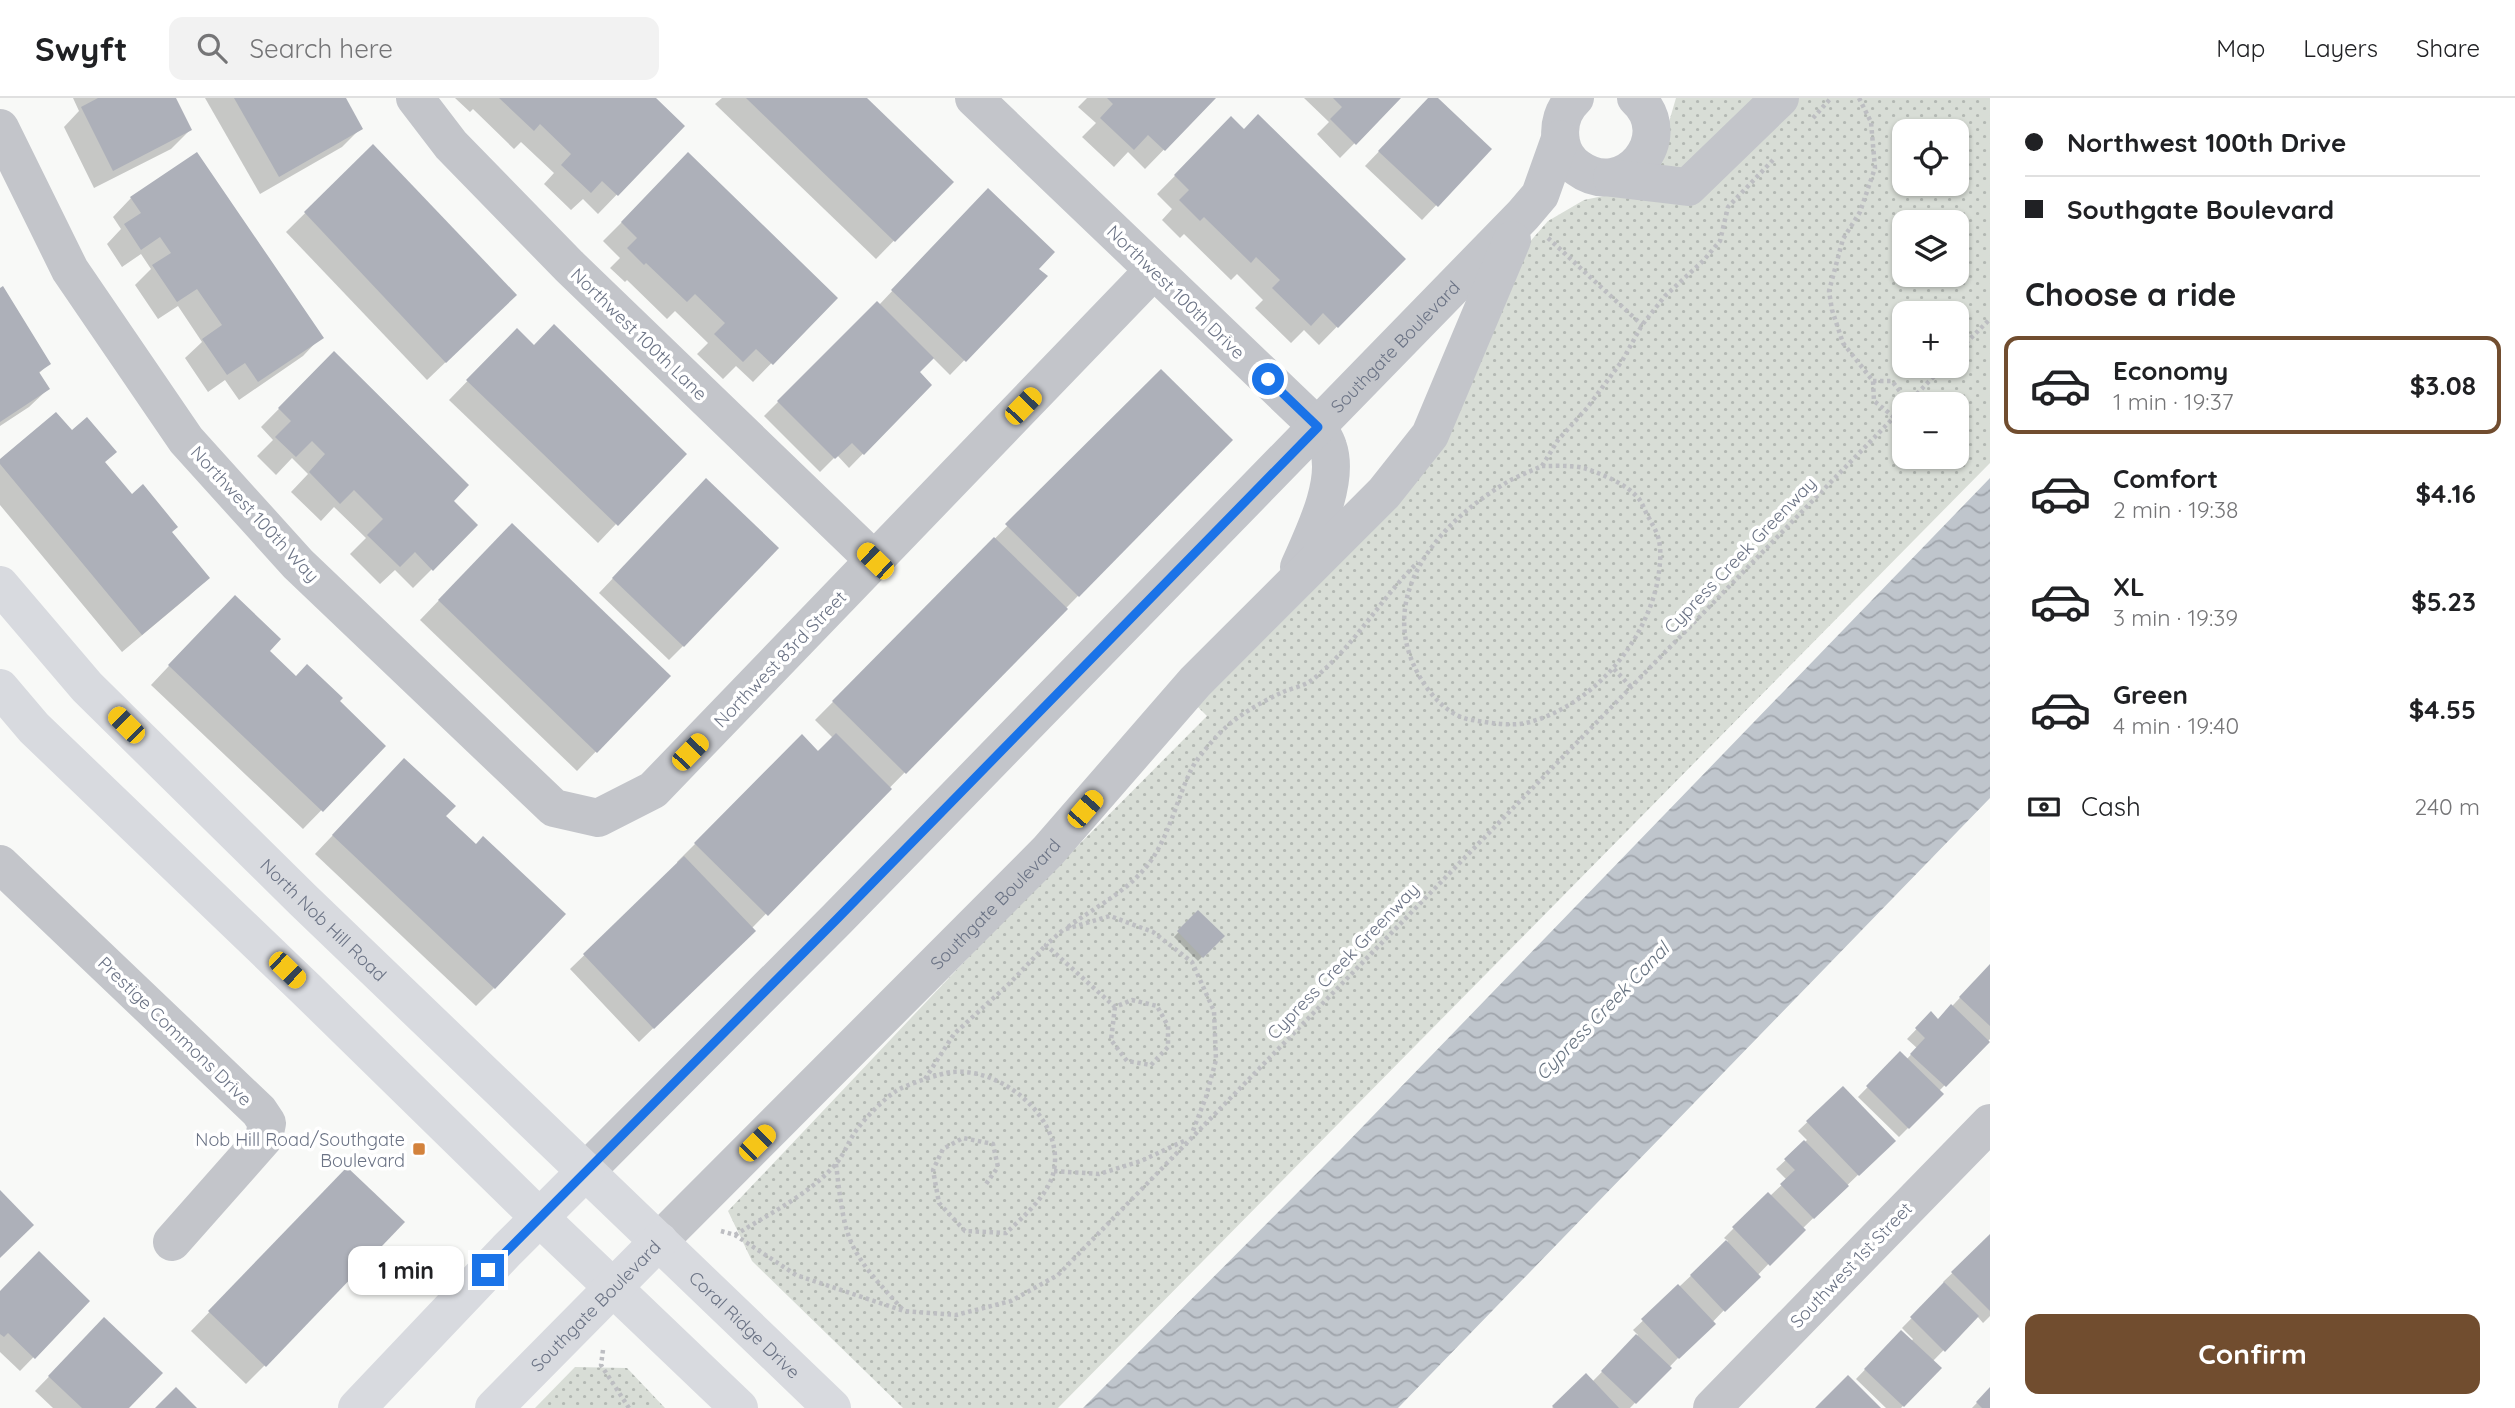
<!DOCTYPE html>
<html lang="en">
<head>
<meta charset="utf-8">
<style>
  body { margin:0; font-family:Quicksand,sans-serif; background:#f2f2f2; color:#202124; height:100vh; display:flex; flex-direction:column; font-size:26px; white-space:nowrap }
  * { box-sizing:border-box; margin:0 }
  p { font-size:23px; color:#757577 }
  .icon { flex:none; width:38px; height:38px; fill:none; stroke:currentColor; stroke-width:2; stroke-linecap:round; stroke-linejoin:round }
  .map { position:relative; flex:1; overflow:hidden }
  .details { display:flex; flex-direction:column; background:#fff; width:525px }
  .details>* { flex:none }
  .banner { display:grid; align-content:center; height:154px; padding:0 35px; background:#fff }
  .buttons { position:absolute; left:1892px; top:21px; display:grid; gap:14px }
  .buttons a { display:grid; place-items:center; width:77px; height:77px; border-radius:14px; background:#fff; box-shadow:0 2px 5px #0004; font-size:35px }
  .end { position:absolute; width:32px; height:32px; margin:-16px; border:9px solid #1a73e8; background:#fff; box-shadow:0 0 0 4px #fff }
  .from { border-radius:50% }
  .bubble { position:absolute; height:49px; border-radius:14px; background:#fff; box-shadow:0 2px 5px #0004; font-size:23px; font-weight:700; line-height:49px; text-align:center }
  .car { position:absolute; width:21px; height:42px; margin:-21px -10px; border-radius:9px; box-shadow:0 0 5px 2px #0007; background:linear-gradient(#f5c518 24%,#345 0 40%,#f5c518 0 76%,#345 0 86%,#f5c518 0) }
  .banner b { display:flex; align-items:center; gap:24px; height:66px; font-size:26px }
  .banner b+b { border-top:2px solid #e0e0e0 }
  .banner i { width:18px; height:18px; background:#202124 }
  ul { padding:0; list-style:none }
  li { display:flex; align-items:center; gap:21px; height:98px; margin:0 14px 10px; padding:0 21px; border:4px solid transparent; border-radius:14px }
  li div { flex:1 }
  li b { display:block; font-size:26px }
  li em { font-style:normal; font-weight:700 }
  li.selected { border-color:#714d2f }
  li>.icon { width:63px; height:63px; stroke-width:1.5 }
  h2 { padding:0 35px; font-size:32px; line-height:84px }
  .pay { display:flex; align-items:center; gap:18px; height:77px; padding:0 35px; font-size:26px }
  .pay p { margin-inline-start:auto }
  .button { display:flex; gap:14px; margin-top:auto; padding:14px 35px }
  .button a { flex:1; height:80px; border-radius:14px; background:#714d2f; color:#fff; font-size:28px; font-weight:700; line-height:80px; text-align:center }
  header { display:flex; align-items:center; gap:42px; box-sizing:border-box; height:98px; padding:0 35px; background:#fff; border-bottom:2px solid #e0e0e0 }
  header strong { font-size:33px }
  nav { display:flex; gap:38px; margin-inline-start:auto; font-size:24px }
  .search { width:490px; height:63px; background:#f2f2f2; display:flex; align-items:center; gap:18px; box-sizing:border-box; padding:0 24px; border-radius:14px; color:#757577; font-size:26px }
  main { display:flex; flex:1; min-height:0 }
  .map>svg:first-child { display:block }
  .grass { fill:url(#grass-dots); fill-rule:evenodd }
  .water { fill:url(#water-waves) }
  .shadow { fill:#0003 }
  .building { fill:#adb0b9 }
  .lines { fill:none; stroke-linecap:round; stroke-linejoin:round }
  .path { stroke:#bdbec2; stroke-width:4.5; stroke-dasharray:3.5 3.5; stroke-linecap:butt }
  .minor { stroke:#c3c5ca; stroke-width:38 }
  .major { stroke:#d8dadf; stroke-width:38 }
  .route { stroke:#1a73e8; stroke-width:9 }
  .poi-dot { fill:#d3823c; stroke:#fff; stroke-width:2.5 }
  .labels { text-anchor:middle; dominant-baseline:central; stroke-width:7; stroke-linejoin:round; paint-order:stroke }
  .street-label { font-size:18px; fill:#6b7385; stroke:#fff }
  .poi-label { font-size:18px; fill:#6b7385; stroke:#fff; text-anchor:end }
  .water-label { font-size:19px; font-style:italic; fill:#677380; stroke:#fff }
</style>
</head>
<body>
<header>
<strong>Swyft</strong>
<div class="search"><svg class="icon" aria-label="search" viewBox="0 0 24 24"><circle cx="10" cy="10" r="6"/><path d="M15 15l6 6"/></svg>Search here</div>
<nav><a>Map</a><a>Layers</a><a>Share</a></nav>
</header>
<main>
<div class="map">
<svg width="1990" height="1310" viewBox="0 0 1990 1310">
  <defs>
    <pattern id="grass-dots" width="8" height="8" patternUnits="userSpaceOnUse" patternTransform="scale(1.75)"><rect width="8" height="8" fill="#d8ddd6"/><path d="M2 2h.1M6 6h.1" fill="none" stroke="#b3b8b3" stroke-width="1.8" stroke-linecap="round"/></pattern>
    <pattern id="water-waves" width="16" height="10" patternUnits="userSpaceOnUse" patternTransform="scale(1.75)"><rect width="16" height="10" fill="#bfc5cc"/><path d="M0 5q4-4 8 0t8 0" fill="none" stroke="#9fa4ab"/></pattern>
  </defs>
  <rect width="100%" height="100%" fill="#f8f9f7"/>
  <!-- grass -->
  <g class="grass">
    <path d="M1676,0H1990V365L1058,1310H903L752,1163L728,1113L1001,825L1207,618L1193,604L1364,427L1513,163L1548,123L1584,102L1627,93L1660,55ZM1904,33H1956V86H1904ZM1904,124H1956V177H1904ZM1904,215H1956V268H1904ZM1904,306H1956V359H1904Z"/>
    <polygon points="575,1269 627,1270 665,1310 535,1310"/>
  </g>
  <!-- water -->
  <polygon class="water" points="1990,380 1990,700 1398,1310 1083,1310 1340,1052"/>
  <!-- shadow -->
  <g class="shadow">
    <polygon points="73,0 174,0 190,32 171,51 94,90 64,29 79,13"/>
    <polygon points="205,0 344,0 361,30 342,49 260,96"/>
    <polygon points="455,0 654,0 683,28 598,116 583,101 571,112 544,86 554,75 521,44 514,51 473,11 470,14"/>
    <polygon points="722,0 865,0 951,84 876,161 715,6"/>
    <polygon points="1087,0 1214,0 1145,71 1128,54 1114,69 1082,39 1096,25 1078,9"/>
    <polygon points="1304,0 1399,0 1340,60 1317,36 1329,24"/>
    <polygon points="1430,0 1435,0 1490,51 1422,122 1365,68"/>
    <polygon points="1231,21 1403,161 1319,247 1304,232 1291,245 1255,210 1263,202 1237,176 1231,182 1184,136 1180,140 1162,122 1172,111 1157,96"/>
    <polygon points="373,48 496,216 427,282 286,134"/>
    <polygon points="689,57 835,200 753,284 736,268 723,281 697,256 708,245 675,213 667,221 627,182 625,184 610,170 620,160 603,143"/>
    <polygon points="131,100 321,239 303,258 239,302 225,282 208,294 185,260 202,244 178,208 158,221 135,187 151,171 141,156 122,169 107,146 121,131 113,119"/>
    <polygon points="974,106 1045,179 950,277 932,259 917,274 930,287 849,370 837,357 820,374 764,318 877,205 879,207"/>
    <polygon points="0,192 49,266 38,276 48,291 29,309 0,328"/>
    <polygon points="517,232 616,426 598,445 449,302"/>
    <polygon points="334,255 452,403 476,427 413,490 395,472 380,486 350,456 366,440 334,409 321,423 291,394 308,376 292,360 276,377 257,358 273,342 261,329"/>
    <polygon points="1161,273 1231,342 751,831 739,847 639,944 570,871 678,766 677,764 802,639 817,654 833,640 815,622"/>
    <polygon points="0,363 103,365 132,398 170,434 207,480 189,498 122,554 0,407"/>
    <polygon points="692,397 683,548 669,562 599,495"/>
    <polygon points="493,446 669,578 577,673 420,522"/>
    <polygon points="216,518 267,554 296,581 337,603 384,648 303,731 151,587"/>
    <polygon points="386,681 444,718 494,890 476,908 315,756"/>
    <polygon points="1198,814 1222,838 1198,863 1174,839"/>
    <polygon points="1990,868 1990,941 1939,993 1942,996 1899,1039 1858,999 1900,956 1906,962 1917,950 1907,941 1931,916 1938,923"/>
    <polygon points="1843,990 1893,1043 1802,1131 1630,1310 1552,1310 1586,1278 1592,1284 1638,1237 1633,1232 1728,1143 1724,1140 1768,1096 1770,1098 1787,1082 1776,1071 1807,1042 1798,1033"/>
    <polygon points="329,1090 265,1267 246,1286 191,1233"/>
    <polygon points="1990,1139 1990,1218 1983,1225 1977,1218 1932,1264 1939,1270 1901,1310 1886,1310 1856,1281 1901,1234 1911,1244 1913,1241 1902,1230 1945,1186 1943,1184"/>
    <polygon points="0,1195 88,1203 20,1273 0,1254"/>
    <polygon points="104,1222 127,1310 53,1310 35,1293"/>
    <polygon points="1990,1291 1990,1310 1972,1310"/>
  </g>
  <!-- building -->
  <g class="building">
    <polygon points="98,0 176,0 192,32 113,73 81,9"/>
    <polygon points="234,0 346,0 363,31 279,79"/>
    <polygon points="499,0 656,0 685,28 618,98 602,83 591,95 561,67 571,56 540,26 534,33"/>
    <polygon points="746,0 867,0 954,84 895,144"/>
    <polygon points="1107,0 1216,0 1165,53 1148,37 1134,52 1100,20 1113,6"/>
    <polygon points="1333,0 1401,0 1356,47 1330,21 1342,9"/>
    <polygon points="1428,0 1438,0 1492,51 1438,109 1378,53"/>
    <polygon points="1258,16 1406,161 1338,230 1323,215 1311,228 1272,190 1280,182 1256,159 1251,165 1204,119 1200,123 1179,102 1189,92 1174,77 1231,18 1244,31"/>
    <polygon points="373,46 517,197 446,265 304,114"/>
    <polygon points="197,54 324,240 258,284 245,265 227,277 202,241 222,227 197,191 177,204 152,167 171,155 160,139 141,152 124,126 141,115 130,99"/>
    <polygon points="688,54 838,200 773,267 756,251 743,264 714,236 725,225 695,196 687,204 646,165 644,167 627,150 637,140 621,124"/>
    <polygon points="988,90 1055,154 1039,171 1048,178 966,264 891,192"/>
    <polygon points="3,188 51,266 39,274 50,291 0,324 0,190"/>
    <polygon points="877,203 934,260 920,274 932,287 864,357 852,345 835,361 777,303"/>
    <polygon points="554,226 687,356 618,428 466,282 517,230 534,247"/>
    <polygon points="334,253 469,387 454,403 478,427 433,473 415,454 400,469 367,437 383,421 354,392 340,406 309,374 325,356 312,343 296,359 275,339 291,323 278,310"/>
    <polygon points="1161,271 1233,342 1079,499 1005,426"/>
    <polygon points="56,314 72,332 87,319 117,354 105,364 132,396 143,386 178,429 172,434 210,480 142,537 0,366 0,361"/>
    <polygon points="706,380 779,450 684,549 612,480"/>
    <polygon points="512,425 671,578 597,655 438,502"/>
    <polygon points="994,439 1068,511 906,676 832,603"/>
    <polygon points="235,497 281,541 270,553 296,578 307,566 343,600 340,603 386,648 323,714 168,567"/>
    <polygon points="836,635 892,691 768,818 694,745 802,636 818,653"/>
    <polygon points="404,660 456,708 446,718 476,746 483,738 566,816 495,891 332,737"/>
    <polygon points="684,758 756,833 654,931 583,856"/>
    <polygon points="1198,812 1225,838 1203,860 1177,833"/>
    <polygon points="1990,866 1990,928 1959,899"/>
    <polygon points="1951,906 1990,944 1946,989 1910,956 1925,940 1915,930 1931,913 1938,921"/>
    <polygon points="1900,953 1944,996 1909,1031 1866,988"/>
    <polygon points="1843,988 1896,1043 1859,1078 1806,1023"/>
    <polygon points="1804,1042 1849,1088 1814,1121 1780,1086 1795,1072 1784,1061"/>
    <polygon points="347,1069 405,1124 266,1269 208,1213"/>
    <polygon points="0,1092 34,1127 0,1160"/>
    <polygon points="1768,1094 1806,1132 1770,1168 1732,1129"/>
    <polygon points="1990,1136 1990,1213 1951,1174"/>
    <polygon points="1726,1142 1761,1179 1725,1214 1690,1177"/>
    <polygon points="39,1153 90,1203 35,1261 8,1235 4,1239 0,1236 0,1193"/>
    <polygon points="1944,1184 1979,1218 1945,1254 1910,1219"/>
    <polygon points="1678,1186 1716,1226 1679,1261 1641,1221"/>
    <polygon points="104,1219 163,1275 129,1310 82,1310 48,1278"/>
    <polygon points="1901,1232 1942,1270 1904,1309 1864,1271"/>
    <polygon points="1636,1236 1672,1270 1636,1306 1601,1273"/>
    <polygon points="1586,1275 1619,1310 1554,1310 1552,1308"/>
    <polygon points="1848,1277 1881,1310 1815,1310"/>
    <polygon points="176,1289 197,1310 155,1310"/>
    <polygon points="1990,1289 1990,1310 1982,1310 1976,1304"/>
  </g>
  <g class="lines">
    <!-- path -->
    <g class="path">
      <polyline points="1859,0 1871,24 1875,70 1860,114 1843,141 1829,193 1832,212 1843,245 1873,283 1874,303 1894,319"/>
      <polyline points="1813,20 1831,0"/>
      <polyline points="1548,140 1642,227"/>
      <polyline points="1956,255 1990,221"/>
      <polyline points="1873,283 1892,283 1908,304"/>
      <polyline points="1907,306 1944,268"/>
      <path d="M1542,368C1555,368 1571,367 1584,370C1602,376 1627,386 1639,401C1643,406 1645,414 1649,420C1652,426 1656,432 1658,439C1662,451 1660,468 1658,481C1646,544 1594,606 1530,624C1512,629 1491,625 1472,622C1450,619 1432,599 1421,581C1373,501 1436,427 1504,386C1515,379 1529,374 1542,368Z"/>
      <polyline points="1542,368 1558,342 1587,310 1622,263 1642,227 1665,198 1703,163 1720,143 1728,109 1773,62"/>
      <polyline points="1614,571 1631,589"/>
      <path d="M1068,829C1095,809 1125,795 1147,768C1169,740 1176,703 1191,672C1197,660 1208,648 1217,638C1233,620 1261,604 1283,594C1292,590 1304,588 1312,582C1354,549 1380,501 1418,464"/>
      <polyline points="1115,909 1111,942 1127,963 1151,967 1168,949 1168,928 1157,908 1132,902 1115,909 1046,847 1063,832 1110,818 1153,834 1192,864 1214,913 1216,962 1206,999 1192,1035"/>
      <polyline points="925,981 954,936 1011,884 1046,847"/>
      <path d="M836,1066C839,1090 841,1114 848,1136C858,1166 883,1189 903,1212"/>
      <polyline points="1054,1073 1099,1076 1141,1063 1186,1042"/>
      <polyline points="721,1133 735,1137 796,1177 904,1213 956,1217 1011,1203 1058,1177 1904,309"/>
      <path d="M735,1137C769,1116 808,1097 835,1067C845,1056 849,1041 858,1030C868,1017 883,1002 896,993C905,987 941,975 952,974C1001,969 1064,1020 1054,1072C1050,1096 1023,1119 1006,1135L965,1133L939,1105L933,1072L943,1051L963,1040L993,1046L998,1069L986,1086"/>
      <polyline points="603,1252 601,1267 629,1310"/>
    </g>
    <!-- minor -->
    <g class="minor">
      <polyline points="415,0 451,47 569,168 875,463"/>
      <path d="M974,0L1318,329C1321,335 1326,342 1328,349C1340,384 1313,437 1299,469"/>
      <path d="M1575,0C1563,11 1558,27 1561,44C1563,55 1569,64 1578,70C1624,104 1679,39 1636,0"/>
      <polyline points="0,30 70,172 186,342 298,466 554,710 598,720 653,692 1153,173"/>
      <polyline points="1612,80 1688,89 1780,0"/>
      <polyline points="0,766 259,1013 267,1025 264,1040 172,1144"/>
      <path id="s1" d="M586,1073L837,821L1523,117L1540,97L1560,41"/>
      <path id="s2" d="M659,1143L1048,753L1195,584L1384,395L1430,337L1512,142"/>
      <polyline points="1712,1310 1990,1025"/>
    </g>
    <!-- major -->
    <g class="major">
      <path id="s3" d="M0,487L87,589L303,802L832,1310"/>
      <polyline points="0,590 34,630 306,891 539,1119 739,1310"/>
      <polyline points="357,1310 507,1152 586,1073"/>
      <path id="s4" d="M494,1310L659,1143"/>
    </g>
  </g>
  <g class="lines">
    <!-- route -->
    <polyline class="route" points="488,1172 837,821 1318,329 1268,281"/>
  </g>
  <!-- markers -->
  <rect class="poi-dot" x="412" y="1044" width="14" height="14" rx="3.5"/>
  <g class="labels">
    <!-- street labels -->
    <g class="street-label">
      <text transform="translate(1176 194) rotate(44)">Northwest 100th Drive</text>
      <text transform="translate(639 236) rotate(44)">Northwest 100th Lane</text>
      <text stroke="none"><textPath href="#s1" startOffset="1155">Southgate Boulevard</textPath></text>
      <text transform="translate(255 416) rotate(47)">Northwest 100th Way</text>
      <text transform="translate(1740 457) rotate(-46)">Cypress Creek Greenway</text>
      <text transform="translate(780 561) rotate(-46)">Northwest 83rd Street</text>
      <text stroke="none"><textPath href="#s2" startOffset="476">Southgate Boulevard</textPath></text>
      <text stroke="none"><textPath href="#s3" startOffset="466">North Nob Hill Road</textPath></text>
      <text transform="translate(1343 863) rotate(-46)">Cypress Creek Greenway</text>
      <text transform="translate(175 933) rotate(44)">Prestige Commons Drive</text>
      <text transform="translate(1851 1167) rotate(-46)">Southwest 1st Street</text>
      <text stroke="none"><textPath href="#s4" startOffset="144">Southgate Boulevard</textPath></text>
      <text stroke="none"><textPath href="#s3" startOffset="1050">Coral Ridge Drive</textPath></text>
    </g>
    <!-- poi labels -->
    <g class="poi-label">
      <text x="405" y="1041">Nob Hill Road/Southgate<tspan x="405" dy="21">Boulevard</tspan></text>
    </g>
    <!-- water labels -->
    <g class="water-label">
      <text transform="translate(1602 913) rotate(-46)">Cypress Creek Canal</text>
    </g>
  </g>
</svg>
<div class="buttons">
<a><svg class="icon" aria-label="locate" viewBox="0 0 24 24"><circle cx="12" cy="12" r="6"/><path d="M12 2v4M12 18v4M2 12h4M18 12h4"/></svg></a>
<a><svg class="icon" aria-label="layers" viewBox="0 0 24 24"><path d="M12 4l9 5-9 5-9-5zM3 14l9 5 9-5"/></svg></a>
<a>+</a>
<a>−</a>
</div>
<i class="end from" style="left:1268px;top:281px"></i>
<i class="end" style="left:488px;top:1172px"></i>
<div class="bubble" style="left:348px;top:1148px;width:116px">1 min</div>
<i class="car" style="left:1023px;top:308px;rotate:44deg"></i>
<i class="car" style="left:875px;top:463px;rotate:314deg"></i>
<i class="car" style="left:126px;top:627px;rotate:315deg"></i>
<i class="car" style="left:690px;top:654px;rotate:44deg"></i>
<i class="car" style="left:1085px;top:711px;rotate:41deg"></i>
<i class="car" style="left:287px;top:872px;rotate:134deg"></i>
<i class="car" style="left:757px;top:1045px;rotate:45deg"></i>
</div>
<section class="details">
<div class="banner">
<b><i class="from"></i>Northwest 100th Drive</b>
<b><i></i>Southgate Boulevard</b>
</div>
<h2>Choose a ride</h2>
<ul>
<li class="selected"><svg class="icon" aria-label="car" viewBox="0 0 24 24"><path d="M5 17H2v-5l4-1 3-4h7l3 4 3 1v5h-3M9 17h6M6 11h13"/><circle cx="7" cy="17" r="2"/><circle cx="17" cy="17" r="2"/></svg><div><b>Economy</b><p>1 min · 19:37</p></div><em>$3.08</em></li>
<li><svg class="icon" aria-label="car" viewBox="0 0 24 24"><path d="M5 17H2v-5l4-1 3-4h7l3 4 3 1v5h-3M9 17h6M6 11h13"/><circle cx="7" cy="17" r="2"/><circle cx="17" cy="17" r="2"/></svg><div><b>Comfort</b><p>2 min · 19:38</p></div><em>$4.16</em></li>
<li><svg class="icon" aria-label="car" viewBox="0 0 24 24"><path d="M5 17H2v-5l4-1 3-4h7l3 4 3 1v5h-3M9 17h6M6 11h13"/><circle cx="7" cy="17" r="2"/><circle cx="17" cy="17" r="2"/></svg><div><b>XL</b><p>3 min · 19:39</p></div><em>$5.23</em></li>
<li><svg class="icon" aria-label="car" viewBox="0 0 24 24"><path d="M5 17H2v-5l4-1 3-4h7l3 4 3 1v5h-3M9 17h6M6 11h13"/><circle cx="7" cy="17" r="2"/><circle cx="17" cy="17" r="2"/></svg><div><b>Green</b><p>4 min · 19:40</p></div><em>$4.55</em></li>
</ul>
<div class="pay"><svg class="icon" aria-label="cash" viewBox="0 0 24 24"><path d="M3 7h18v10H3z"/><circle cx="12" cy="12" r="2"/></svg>Cash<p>240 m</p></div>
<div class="button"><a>Confirm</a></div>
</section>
</main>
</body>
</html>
